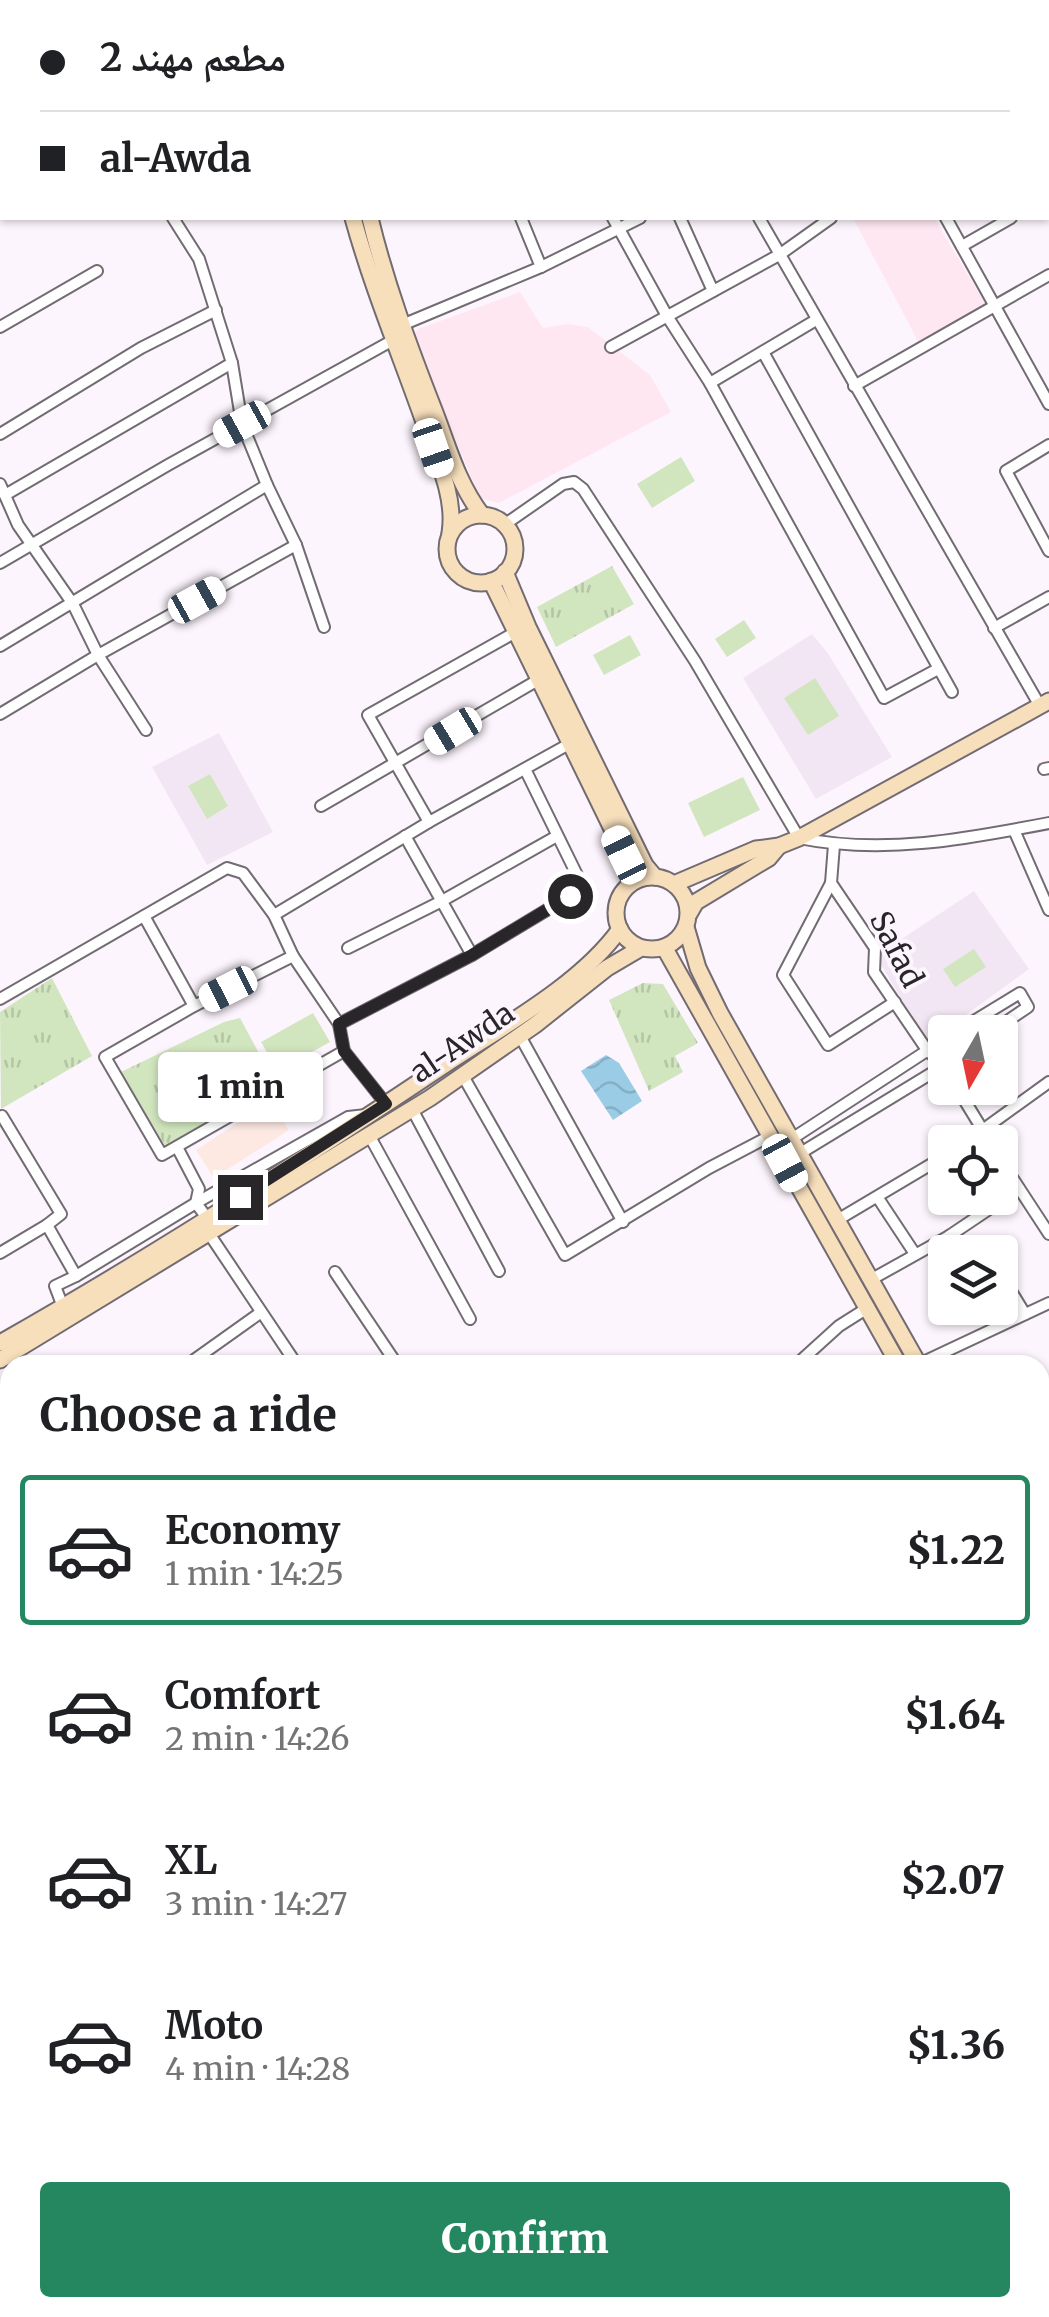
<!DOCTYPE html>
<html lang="en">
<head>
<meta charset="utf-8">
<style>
  body { margin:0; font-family:Merriweather,"Noto Naskh Arabic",serif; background:#f2f2f2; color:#202124; height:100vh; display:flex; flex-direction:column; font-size:38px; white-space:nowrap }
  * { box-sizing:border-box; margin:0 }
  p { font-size:32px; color:#757577 }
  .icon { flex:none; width:55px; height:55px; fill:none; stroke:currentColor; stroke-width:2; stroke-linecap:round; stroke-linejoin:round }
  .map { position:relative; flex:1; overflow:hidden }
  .sheet { position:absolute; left:0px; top:1355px; width:1050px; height:962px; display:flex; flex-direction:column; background:#fff; border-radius:30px 30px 0 0; box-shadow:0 2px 8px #0004 }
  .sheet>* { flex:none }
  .hud { position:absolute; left:0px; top:0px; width:1050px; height:220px; box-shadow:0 2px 8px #0004; display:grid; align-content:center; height:220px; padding:0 40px; background:#fff }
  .needle { width:65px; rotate:189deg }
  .fabs { position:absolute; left:928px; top:1015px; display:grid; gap:20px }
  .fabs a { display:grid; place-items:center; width:90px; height:90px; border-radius:10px; background:#fff; box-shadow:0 2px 8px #0004; font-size:50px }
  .end { position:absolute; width:45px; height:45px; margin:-22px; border:12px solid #282629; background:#fff; box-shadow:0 0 0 5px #fff }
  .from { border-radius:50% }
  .bubble { position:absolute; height:70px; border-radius:10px; background:#fff; box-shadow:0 2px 8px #0004; font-size:32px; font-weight:800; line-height:70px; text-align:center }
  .car { position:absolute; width:30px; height:60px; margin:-30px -15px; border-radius:12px; box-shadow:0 0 8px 2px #0007; background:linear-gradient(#fff 24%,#345 0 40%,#fff 0 76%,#345 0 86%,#fff 0) }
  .hud b { display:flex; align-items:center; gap:35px; height:95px; font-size:38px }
  .hud b+b { border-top:2px solid #e0e0e0 }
  .hud i { width:25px; height:25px; background:#202124 }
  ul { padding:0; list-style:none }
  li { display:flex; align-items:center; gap:30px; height:150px; margin:0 20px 15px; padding:0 20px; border:5px solid transparent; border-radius:10px }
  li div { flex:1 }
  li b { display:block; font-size:38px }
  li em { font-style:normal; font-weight:800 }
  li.active { border-color:#248760 }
  li>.icon { width:90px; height:90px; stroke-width:1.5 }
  h2 { padding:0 40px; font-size:45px; line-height:120px }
  .action { display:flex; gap:20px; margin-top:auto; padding:20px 40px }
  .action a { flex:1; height:115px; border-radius:10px; background:#248760; color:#fff; font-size:40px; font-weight:800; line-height:115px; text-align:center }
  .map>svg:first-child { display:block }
  .commercial { fill:#fde9e2 }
  .built { fill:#f3e6f4 }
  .medical { fill:#ffe7f2 }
  .grass { fill:url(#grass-tufts) }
  .pitch { fill:#d1e6bf }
  .water { fill:url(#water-waves) }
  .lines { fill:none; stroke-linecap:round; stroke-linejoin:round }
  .street-casing { stroke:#726c72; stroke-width:14 }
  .secondary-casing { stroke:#726c72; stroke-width:19 }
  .street { stroke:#fff; stroke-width:10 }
  .secondary { stroke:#f7dfbc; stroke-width:15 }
  .route { stroke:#282629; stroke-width:12 }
  .labels { text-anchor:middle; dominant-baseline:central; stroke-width:8; stroke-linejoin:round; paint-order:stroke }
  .street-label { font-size:30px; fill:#282629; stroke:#fdf5fd }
</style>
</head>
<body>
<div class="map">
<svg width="1049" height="2317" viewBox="0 0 1049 2317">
  <defs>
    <pattern id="grass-tufts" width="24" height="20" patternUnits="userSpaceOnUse" patternTransform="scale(2.5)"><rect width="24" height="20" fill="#d1e6bf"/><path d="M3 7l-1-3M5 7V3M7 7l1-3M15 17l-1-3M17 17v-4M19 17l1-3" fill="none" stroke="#b3c5a4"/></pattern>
    <pattern id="water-waves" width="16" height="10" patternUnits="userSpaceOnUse" patternTransform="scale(2.5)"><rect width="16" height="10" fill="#9acce5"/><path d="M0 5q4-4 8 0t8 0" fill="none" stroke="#85afc4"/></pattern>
  </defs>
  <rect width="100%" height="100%" fill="#fdf5fd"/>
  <!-- commercial -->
  <polygon class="commercial" points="270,1102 289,1130 214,1178 196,1150"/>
  <!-- built -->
  <g class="built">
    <polygon points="812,634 827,652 892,757 816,799 743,678"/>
    <polygon points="219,733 273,832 207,865 152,767"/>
    <polygon points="974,891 1029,969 927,1043 876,956"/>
  </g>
  <!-- medical -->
  <g class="medical">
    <polygon points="853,218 934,218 988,308 920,345"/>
    <polygon points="520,292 543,328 567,324 588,327 650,375 671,412 499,503 480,498 413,337 418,329"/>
  </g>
  <!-- grass -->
  <g class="grass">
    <polygon points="612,566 634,604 556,647 537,607"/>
    <polygon points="52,978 92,1056 1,1109 0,1012"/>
    <polygon points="643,983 663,984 698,1043 675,1056 683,1072 649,1091 609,1000"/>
    <polygon points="240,1018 275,1083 166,1147 121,1072 224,1022"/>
  </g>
  <!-- pitch -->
  <g class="pitch">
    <polygon points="681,457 695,481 652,508 637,484"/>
    <polygon points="744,620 756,638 727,657 715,639"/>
    <polygon points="630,635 641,655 604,675 593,655"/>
    <polygon points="815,678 839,716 808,735 784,698"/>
    <polygon points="210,774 228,806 207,819 188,786"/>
    <polygon points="743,777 760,810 704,837 688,803"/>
    <polygon points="974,949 986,967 955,987 943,969"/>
    <polygon points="313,1013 330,1042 278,1071 261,1042"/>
    <polygon points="145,2308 372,2308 367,2317 140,2317"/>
  </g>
  <!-- water -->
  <polygon class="water" points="606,1055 619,1063 642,1101 613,1120 581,1071"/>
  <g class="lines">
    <defs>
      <g id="street">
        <polyline points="42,0 43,2"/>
        <polyline points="643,0 644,2"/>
        <polyline points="759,0 760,2"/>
        <polyline points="1017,0 1018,2"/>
        <polyline points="562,2 565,0"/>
        <polyline points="731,2 735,0"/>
        <polyline points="871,2 875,0"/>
        <polyline points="1001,2 1006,0"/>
        <polyline points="1048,32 1049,31"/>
        <polyline points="1048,72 1049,74"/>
        <polyline points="0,77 2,76"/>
        <polyline points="0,212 2,211"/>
        <polyline points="521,218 541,267"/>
        <polyline points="613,218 667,316 710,383 884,698 938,669"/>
        <polyline points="680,218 713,291"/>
        <polyline points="759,218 1040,706"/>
        <polyline points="946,218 1049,404"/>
        <polyline points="962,246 1011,218"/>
        <polyline points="402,325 541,267 640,218"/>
        <polyline points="0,327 97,271"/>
        <polyline points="611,347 779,255 831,218"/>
        <polyline points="763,352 952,692"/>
        <polyline points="710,383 816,320"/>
        <polyline points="854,386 1049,275"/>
        <polyline points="0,434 141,348 216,310"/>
        <polyline points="1049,445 1006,471 1049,551"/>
        <polyline points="0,484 18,525 73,604 98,655 146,730"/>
        <polyline points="267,485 296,545 324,627"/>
        <polyline points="5,495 232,363"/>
        <path d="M504,525L563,484L574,482L583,489L695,661L799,838C883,855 966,839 1049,823"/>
        <polyline points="0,563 168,465 395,339"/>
        <polyline points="994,628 1049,597"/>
        <polyline points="0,646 267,485 242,424 232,363 199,259 173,218"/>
        <polyline points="0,714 98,655 296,545"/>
        <polyline points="1044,769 1049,768"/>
        <polyline points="321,806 538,680"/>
        <polyline points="429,822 368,715 514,633"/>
        <polyline points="1014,830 1049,910"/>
        <polyline points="405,836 472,955"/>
        <polyline points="834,845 831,883 875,948 874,972 927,1050 945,1067"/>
        <polyline points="831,883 783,975 828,1045 895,1002"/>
        <polyline points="274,915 429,822 569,744"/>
        <polyline points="144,916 194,1006"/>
        <polyline points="348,948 440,902 557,836"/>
        <polyline points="293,956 194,1006 105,1057 162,1155 344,1051"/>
        <polyline points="0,999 227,868 243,873 274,915 293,956 339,1024 344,1051 386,1104"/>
        <polyline points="339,1024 472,955 570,896 578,877 525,769"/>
        <polyline points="956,1032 1020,993 1028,1007 991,1032"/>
        <polyline points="520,1036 623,1222"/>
        <polyline points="463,1076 565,1255 709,1168 770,1136"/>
        <polyline points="957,1088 990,1142"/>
        <polyline points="412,1109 499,1271"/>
        <polyline points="0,1117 2,1116 61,1214 47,1225 76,1276 55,1286 63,1307"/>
        <polyline points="369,1135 470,1319"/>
        <polyline points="787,1142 945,1039"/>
        <polyline points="966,1142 1049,1082"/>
        <polyline points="177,1147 199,1189 196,1203 207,1218"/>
        <polyline points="794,1157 945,1065"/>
        <polyline points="1000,1159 1049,1234"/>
        <polyline points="878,1198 915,1254"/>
        <polyline points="839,1219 945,1156"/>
        <polyline points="210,1235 297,1365"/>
        <polyline points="949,1236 960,1252"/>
        <polyline points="0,1253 47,1225"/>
        <polyline points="335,1272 396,1363 393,1365"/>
        <polyline points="1000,1273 1025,1314"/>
        <polyline points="76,1276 196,1203 348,1117 366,1115"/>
        <polyline points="872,1279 949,1236 1019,1189"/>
        <polyline points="919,1364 1049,1303"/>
        <polyline points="197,1365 194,1360 260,1313"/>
        <polyline points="796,1365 839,1326 869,1307"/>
        <polyline points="1040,1388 1049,1384"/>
        <polyline points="1040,1468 1049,1463"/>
        <polyline points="0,1699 10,1709"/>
        <polyline points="0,1801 10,1812"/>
        <polyline points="0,1842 10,1836"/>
        <polyline points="1040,1907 1049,1905"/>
        <polyline points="0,1916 10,1928"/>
        <polyline points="0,2104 10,2104"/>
        <polyline points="1040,2160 1049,2157"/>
        <polyline points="0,2186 10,2189"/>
        <polyline points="69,2308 86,2317"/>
        <polyline points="546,2308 598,2317"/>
        <polyline points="952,2308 959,2317"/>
        <polyline points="509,2317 520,2308"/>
        <polyline points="722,2317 727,2308"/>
      </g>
      <g id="secondary">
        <polyline points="307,0 308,2"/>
        <polyline points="323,0 324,2"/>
        <path d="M353,218C372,287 400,354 424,422C436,457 456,496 450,533"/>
        <path d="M370,218C386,284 409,346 434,410C448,446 458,484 482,515"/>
        <circle cx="481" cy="549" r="34"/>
        <polyline points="505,572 528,627 645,865 655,877"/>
        <polyline points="491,581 637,880"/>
        <circle cx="652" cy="913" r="36"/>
        <polyline points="674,884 756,849 779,846 799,838 1049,701"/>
        <polyline points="689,914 696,902 769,858 779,846"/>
        <polyline points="686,927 698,968 720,1013 919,1365"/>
        <polyline points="664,947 899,1365"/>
        <path d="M0,1343C152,1257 301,1161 446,1064C502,1027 581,984 620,929"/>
        <polyline points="0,1360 430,1098 535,1025 607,968 641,948"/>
        <polyline points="1040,1596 1049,1613"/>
        <polyline points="1040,1628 1049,1645"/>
      </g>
    </defs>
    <!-- street casing -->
    <use href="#street" class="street-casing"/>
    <!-- secondary casing -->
    <use href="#secondary" class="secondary-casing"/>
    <!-- street -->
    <use href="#street" class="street"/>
    <!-- secondary -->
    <use href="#secondary" class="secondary"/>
  </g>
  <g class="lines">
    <!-- route -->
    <polyline class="route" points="240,1197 386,1104 344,1051 339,1024 472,955 570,896"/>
  </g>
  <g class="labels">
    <!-- street labels -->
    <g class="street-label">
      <text transform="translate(897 949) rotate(63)">Safad</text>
      <text transform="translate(462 1042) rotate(-34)">al-Awda</text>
    </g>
  </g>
</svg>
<div class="fabs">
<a><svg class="needle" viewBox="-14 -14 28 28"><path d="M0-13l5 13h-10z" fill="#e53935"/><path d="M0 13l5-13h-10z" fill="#757577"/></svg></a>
<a><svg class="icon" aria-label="locate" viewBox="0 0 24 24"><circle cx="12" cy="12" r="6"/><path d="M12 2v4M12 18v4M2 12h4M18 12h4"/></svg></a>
<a><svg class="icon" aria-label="layers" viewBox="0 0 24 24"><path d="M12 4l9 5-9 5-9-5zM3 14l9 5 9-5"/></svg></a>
</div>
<i class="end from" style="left:570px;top:896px"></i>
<i class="end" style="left:240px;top:1197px"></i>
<div class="bubble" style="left:158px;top:1052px;width:165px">1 min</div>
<i class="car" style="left:242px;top:424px;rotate:241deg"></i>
<i class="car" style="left:433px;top:448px;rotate:161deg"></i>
<i class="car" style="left:197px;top:600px;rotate:61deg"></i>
<i class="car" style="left:453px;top:731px;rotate:239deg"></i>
<i class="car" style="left:624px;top:855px;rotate:334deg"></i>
<i class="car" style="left:228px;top:989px;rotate:243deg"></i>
<i class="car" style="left:785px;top:1163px;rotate:152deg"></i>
<div class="hud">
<b><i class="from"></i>مطعم مهند 2</b>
<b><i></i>al-Awda</b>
</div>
<section class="sheet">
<h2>Choose a ride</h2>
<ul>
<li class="active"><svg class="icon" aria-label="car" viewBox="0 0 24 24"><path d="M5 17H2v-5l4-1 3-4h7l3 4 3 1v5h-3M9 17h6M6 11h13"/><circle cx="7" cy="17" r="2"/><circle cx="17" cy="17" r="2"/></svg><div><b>Economy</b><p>1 min · 14:25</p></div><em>$1.22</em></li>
<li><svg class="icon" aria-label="car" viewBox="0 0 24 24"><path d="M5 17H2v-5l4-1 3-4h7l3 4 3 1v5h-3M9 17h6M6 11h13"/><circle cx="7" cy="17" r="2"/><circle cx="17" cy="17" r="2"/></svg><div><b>Comfort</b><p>2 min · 14:26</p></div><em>$1.64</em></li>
<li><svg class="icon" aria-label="car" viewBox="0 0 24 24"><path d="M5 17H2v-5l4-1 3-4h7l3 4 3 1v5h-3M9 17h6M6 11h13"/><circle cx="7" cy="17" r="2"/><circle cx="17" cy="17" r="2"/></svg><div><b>XL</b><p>3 min · 14:27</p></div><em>$2.07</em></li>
<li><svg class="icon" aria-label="car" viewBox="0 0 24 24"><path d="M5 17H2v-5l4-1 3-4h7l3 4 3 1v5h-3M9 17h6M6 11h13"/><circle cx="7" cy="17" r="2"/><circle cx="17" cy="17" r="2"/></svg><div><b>Moto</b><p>4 min · 14:28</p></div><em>$1.36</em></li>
</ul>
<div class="action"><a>Confirm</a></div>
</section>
</div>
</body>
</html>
